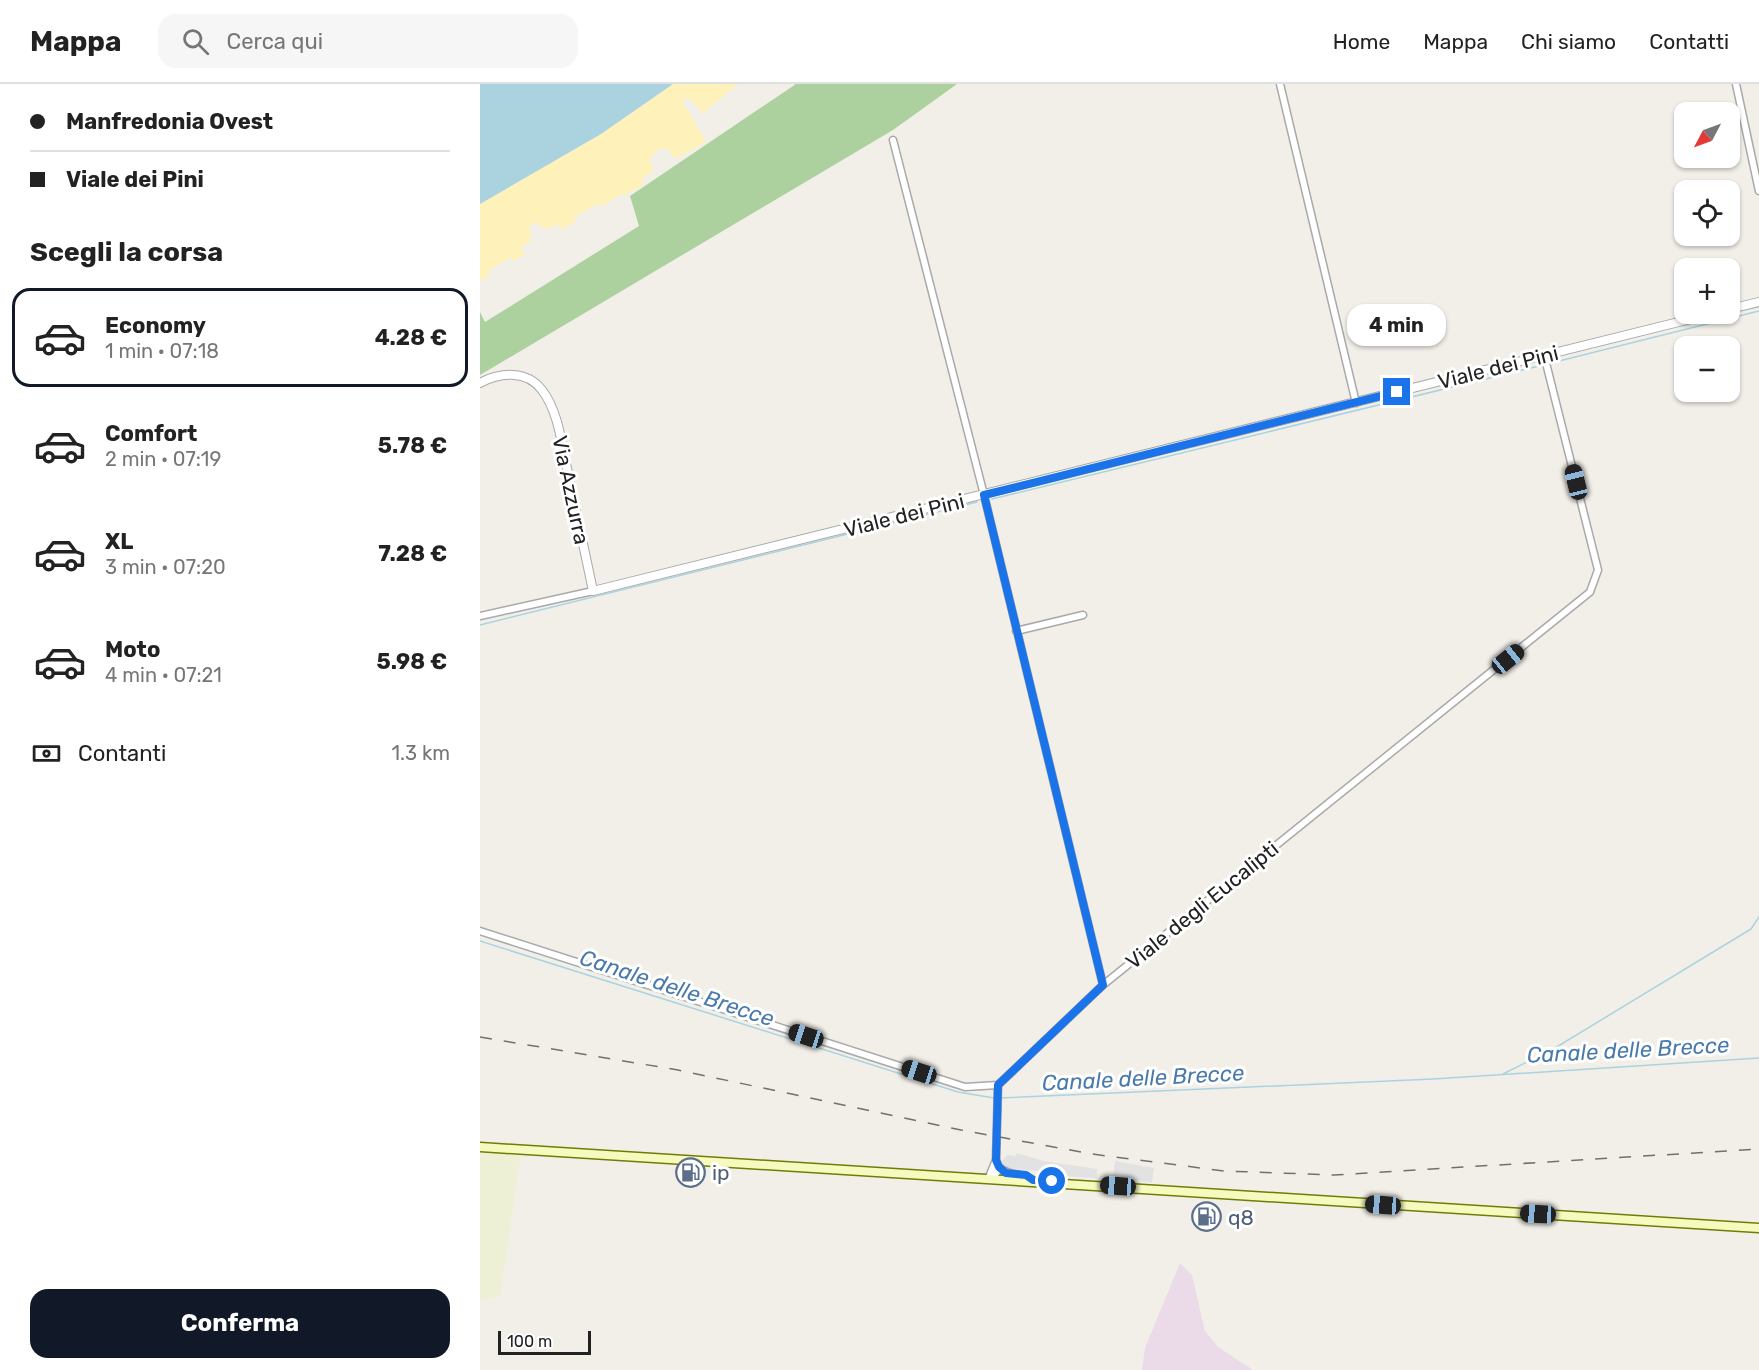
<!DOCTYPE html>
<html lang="it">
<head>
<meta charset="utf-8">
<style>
  body { margin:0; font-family:Rubik,sans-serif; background:#f6f6f6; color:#222; height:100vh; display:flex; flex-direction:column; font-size:22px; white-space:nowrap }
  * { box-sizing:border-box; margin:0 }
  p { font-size:20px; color:#767676 }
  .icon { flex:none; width:33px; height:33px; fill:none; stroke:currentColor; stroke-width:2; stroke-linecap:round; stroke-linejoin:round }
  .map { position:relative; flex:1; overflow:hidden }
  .panel { display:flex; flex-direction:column; background:#fff; width:480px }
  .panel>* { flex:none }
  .banner { display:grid; align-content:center; height:132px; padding:0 30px; background:#fff }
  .needle { width:39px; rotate:229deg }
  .controls { position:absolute; left:1194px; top:18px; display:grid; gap:12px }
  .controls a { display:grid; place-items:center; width:66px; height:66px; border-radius:12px; background:#fff; box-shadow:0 2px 4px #0004; font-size:30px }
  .scale { position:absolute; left:18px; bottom:15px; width:93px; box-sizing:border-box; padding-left:6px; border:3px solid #222; border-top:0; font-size:16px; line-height:21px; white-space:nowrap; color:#222; -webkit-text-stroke:4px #fff; paint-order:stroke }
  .end { position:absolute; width:27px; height:27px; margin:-14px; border:8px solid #1a73e8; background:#fff; box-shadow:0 0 0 3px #fff }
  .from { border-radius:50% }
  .bubble { position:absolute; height:42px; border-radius:18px; background:#fff; box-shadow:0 2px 4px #0004; font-size:20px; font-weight:700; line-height:42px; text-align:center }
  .car { position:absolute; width:18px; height:36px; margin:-18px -9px; border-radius:8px; box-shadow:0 0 4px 2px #0007; background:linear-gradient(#222 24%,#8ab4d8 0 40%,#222 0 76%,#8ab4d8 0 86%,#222 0) }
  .banner b { display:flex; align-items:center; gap:21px; height:57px; font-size:22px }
  .banner b+b { border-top:2px solid #e0e0e0 }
  .banner i { width:15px; height:15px; background:#222 }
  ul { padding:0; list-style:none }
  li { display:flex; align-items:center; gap:18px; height:99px; margin:0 12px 9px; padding:0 18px; border:3px solid transparent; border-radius:18px }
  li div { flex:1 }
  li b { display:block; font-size:22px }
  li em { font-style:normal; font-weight:700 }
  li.current { border-color:#111827 }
  li>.icon { width:54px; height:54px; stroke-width:1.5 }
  h2 { padding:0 30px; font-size:27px; line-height:72px }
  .pay { display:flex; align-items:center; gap:15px; height:66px; padding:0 30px; font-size:22px }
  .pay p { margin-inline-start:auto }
  .primary-button { display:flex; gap:12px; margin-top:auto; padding:12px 30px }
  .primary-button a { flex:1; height:69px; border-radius:18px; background:#111827; color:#fff; font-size:24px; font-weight:700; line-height:69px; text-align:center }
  header { display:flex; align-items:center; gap:36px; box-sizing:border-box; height:84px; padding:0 30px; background:#fff; border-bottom:2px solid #e0e0e0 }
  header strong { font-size:28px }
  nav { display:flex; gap:33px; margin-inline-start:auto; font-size:21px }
  .search { width:420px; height:54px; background:#f6f6f6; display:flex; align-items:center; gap:15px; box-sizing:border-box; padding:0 21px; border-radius:18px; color:#767676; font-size:22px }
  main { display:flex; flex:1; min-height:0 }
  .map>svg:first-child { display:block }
  .industrial { fill:#ebdbe8 }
  .farmland { fill:#eef0d5 }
  .forest { fill:#add19e }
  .sand { fill:#fff1ba }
  .parking { fill:#e2e2e2 }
  .water { fill:#aad3df }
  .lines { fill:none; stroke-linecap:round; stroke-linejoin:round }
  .stream { stroke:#aad3df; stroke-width:1.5 }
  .minor-casing { stroke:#a9a9a9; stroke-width:9 }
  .tertiary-casing { stroke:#a9a9a9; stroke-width:10 }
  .secondary-casing { stroke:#707d05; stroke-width:11 }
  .minor { stroke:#fff; stroke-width:6 }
  .tertiary { stroke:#fff; stroke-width:8 }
  .secondary { stroke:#f7fabf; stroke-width:8 }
  .rail { stroke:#707070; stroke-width:1.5; stroke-dasharray:12 12; stroke-linecap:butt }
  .route { stroke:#1a73e8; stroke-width:8 }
  .labels { text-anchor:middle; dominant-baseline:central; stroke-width:6; stroke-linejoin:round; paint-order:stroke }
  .street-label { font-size:21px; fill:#222; stroke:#fff }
  .service-label { font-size:21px; fill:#4e5e75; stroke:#fff; text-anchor:start }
  .water-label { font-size:22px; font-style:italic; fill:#4a7aab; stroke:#fff }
</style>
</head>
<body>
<header>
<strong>Mappa</strong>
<div class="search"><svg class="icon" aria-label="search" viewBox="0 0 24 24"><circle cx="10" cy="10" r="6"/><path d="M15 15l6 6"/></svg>Cerca qui</div>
<nav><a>Home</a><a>Mappa</a><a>Chi siamo</a><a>Contatti</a></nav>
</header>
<main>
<section class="panel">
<div class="banner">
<b><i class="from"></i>Manfredonia Ovest</b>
<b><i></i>Viale dei Pini</b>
</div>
<h2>Scegli la corsa</h2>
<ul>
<li class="current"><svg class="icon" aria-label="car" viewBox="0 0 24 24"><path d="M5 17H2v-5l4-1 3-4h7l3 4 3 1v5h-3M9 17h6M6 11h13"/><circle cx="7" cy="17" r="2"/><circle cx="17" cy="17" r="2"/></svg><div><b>Economy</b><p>1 min · 07:18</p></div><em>4.28 €</em></li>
<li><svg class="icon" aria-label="car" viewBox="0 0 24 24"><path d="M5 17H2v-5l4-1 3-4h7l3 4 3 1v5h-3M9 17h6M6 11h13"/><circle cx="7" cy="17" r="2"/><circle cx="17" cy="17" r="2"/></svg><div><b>Comfort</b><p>2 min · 07:19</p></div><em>5.78 €</em></li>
<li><svg class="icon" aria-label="car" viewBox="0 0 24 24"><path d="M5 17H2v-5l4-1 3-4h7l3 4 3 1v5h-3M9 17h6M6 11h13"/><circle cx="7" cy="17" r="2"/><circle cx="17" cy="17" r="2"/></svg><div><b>XL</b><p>3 min · 07:20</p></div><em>7.28 €</em></li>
<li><svg class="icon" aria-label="car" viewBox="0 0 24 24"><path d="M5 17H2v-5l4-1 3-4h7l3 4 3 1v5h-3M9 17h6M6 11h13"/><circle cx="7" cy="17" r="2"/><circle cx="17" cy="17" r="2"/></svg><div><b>Moto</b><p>4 min · 07:21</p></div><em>5.98 €</em></li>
</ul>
<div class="pay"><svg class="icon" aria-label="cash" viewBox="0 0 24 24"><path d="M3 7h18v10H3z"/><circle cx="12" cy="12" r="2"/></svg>Contanti<p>1.3 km</p></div>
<div class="primary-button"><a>Conferma</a></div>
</section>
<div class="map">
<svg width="1279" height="1286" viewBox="0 0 1279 1286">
  <rect width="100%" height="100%" fill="#f2efe9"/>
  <!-- industrial -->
  <polygon class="industrial" points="700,1179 712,1191 725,1247 738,1263 773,1286 662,1286 665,1264"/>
  <!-- farmland -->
  <polygon class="farmland" points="0,1067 41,1069 20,1213 0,1216"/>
  <!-- forest -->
  <polygon class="forest" points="316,0 477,0 413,46 0,291 0,228 5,238 159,142 150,112"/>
  <!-- sand -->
  <polygon class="sand" points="193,0 258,0 223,29 209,14 202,16 226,58 195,75 187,64 175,67 169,77 174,86 162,95 164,100 145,111 141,110 121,123 118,120 94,133 96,137 81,146 77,140 69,145 60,142 57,138 50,142 51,157 41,163 45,169 34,177 31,173 8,187 9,192 0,197 0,120 121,50"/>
  <!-- parking -->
  <g class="parking">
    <polygon points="536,1069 564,1077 617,1085 617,1094 565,1091 556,1087 525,1084 521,1077 528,1071 536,1072"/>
    <polygon points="635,1077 674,1084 672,1099 633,1092"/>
  </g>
  <!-- water -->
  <polygon class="water" points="0,0 193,0 121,50 0,120"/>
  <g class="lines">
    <!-- stream -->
    <g class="stream">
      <polyline points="1067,280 1279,227"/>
      <polyline points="512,415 1063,281"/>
      <polyline points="0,541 497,418"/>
      <polyline points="0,857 478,1008 514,1014"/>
      <polyline points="1023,990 1075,964 1271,845 1279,833"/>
      <polyline points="519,1014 953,995 1279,974"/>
    </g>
    <defs>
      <g id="minor">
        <polyline points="800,0 876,319"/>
        <polyline points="1256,0 1279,107"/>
        <polyline points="413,56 504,411 623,901"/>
        <polyline points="0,532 113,507"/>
        <polyline points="536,547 603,531"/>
        <polyline points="0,847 485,1003 518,1001 623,901 1110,508 1118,486 1064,271"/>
        <path d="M519,1083C529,1093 542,1088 553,1096"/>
        <polyline points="509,1093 516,1076"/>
        <polyline points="513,1094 519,1085 516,1076 518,1001"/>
      </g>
      <g id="tertiary">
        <polyline points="1250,225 1279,218"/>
        <path d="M0,299C20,288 47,286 62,306C79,328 82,363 88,389C96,429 105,468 113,507L1231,230"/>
      </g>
      <polyline id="secondary" points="0,1063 1279,1144"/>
    </defs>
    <!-- minor casing -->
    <use href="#minor" class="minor-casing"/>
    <!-- tertiary casing -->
    <use href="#tertiary" class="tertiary-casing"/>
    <!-- secondary casing -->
    <use href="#secondary" class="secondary-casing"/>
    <!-- minor -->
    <use href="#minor" class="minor"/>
    <!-- tertiary -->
    <use href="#tertiary" class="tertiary"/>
    <!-- secondary -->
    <use href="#secondary" class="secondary"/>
    <!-- rail -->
    <polyline class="rail" points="0,953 198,986 481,1046 612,1070 744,1087 854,1091 1279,1065"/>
  </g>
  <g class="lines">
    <!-- route -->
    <polyline class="route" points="572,1097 553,1096 546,1091 526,1089 519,1083 516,1076 518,1001 623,901 504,411 917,308"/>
  </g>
  <!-- icons -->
  <defs>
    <symbol id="fuel-ring" viewBox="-11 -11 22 22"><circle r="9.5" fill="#fff" stroke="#5c6f8a" stroke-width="1.5"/><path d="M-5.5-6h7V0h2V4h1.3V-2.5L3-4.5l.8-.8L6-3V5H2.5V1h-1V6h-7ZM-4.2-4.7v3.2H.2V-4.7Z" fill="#5c6f8a"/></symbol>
  </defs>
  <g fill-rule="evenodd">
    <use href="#fuel-ring" x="194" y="1072" width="33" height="33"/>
    <use href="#fuel-ring" x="710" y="1116" width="33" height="33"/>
  </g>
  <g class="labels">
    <!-- street labels -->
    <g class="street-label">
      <text transform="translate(1018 283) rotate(-14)">Viale dei Pini</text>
      <text transform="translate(91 406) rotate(78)">Via Azzurra</text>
      <text transform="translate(424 431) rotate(-14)">Viale dei Pini</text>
      <text transform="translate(722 821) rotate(-39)">Viale degli Eucalipti</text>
    </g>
    <!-- service labels -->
    <g class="service-label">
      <text x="232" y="1088">ip</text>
      <text x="748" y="1133">q8</text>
    </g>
    <!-- water labels -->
    <g class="water-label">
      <text transform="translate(197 904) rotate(18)">Canale delle Brecce</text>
      <text transform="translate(1148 966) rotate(-3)">Canale delle Brecce</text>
      <text transform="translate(663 994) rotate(-3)">Canale delle Brecce</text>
    </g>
  </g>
</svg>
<div class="controls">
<a><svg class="needle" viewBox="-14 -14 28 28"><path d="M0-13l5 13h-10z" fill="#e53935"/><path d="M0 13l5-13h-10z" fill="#767676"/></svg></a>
<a><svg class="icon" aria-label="locate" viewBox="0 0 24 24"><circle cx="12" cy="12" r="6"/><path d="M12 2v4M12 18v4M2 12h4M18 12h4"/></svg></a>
<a>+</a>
<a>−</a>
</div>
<div class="scale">100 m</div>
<i class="end from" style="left:572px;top:1097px"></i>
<i class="end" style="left:917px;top:308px"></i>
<div class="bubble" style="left:867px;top:220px;width:99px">4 min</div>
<i class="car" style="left:1096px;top:398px;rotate:346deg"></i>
<i class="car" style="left:1028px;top:575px;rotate:51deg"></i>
<i class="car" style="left:326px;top:952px;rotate:288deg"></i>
<i class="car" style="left:439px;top:988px;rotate:288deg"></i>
<i class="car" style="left:638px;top:1102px;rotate:274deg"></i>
<i class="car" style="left:903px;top:1121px;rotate:274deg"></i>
<i class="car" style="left:1058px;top:1130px;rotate:273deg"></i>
</div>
</main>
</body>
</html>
